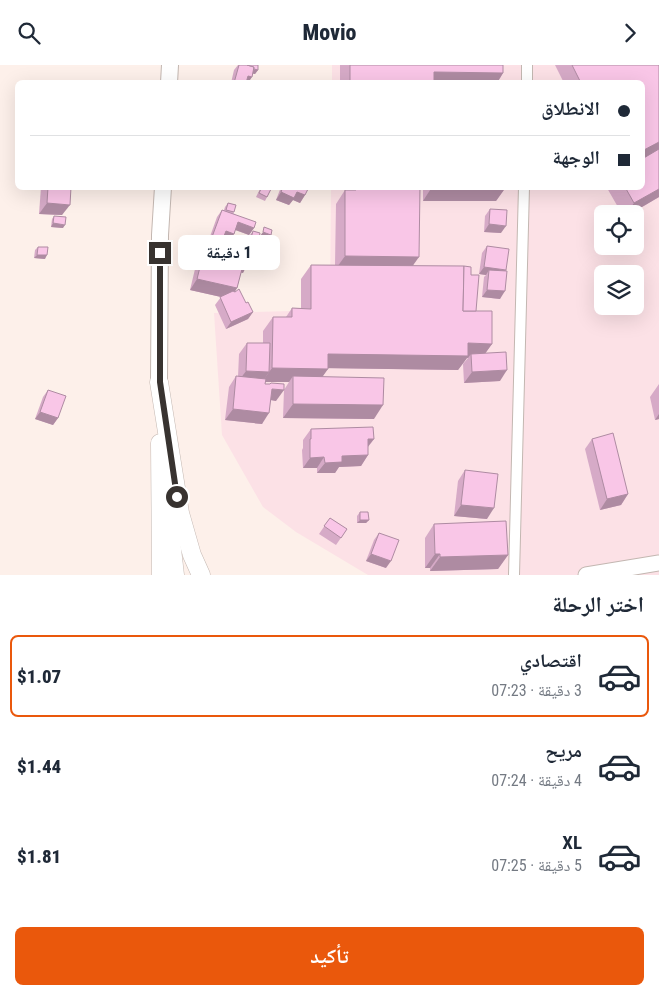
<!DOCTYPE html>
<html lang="ar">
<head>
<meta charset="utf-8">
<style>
  body { margin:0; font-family:"Roboto Condensed","Noto Naskh Arabic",sans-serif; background:#f6f6f7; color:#1f2937; direction:rtl; height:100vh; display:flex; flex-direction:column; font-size:19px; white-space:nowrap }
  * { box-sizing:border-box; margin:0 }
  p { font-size:16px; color:#747a83 }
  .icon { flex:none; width:28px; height:28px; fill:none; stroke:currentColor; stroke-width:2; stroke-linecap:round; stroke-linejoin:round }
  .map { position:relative; height:510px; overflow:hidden; direction:ltr }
  .panel { display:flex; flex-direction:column; background:#fff; flex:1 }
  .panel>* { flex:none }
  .banner { position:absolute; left:15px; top:15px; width:630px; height:110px; border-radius:8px; box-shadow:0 5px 20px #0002; direction:rtl; display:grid; align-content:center; height:110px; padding:0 15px; background:#fff }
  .controls { position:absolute; left:594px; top:140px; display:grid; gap:10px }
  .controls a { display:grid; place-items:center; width:50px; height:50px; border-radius:8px; background:#fff; box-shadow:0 5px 20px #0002; font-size:25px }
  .end { position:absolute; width:22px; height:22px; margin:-11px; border:6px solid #383330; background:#fff; box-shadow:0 0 0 2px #fff }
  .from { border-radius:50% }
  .bubble { position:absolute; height:35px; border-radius:8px; background:#fff; box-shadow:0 5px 20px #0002; font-size:16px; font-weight:800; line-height:35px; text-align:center; direction:rtl }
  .banner b { display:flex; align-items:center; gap:18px; height:48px; font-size:19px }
  .banner b+b { border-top:1px solid #e0e1e3 }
  .banner i { width:12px; height:12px; background:#1f2937 }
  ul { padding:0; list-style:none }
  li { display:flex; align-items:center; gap:15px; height:82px; margin:0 10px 8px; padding:0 5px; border:2px solid transparent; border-radius:8px }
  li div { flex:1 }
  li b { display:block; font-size:19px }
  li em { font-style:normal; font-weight:800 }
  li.active { border-color:#ea580c }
  li>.icon { width:45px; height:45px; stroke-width:1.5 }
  h2 { padding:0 15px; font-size:22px; line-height:60px }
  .primary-button { display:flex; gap:10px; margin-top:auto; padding:10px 15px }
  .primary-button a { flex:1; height:58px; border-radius:8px; background:#ea580c; color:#fff; font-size:20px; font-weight:800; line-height:58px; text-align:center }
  header { display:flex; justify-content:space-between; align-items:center; height:65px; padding:0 15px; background:#fff; font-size:22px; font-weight:800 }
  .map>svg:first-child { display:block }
  .industrial { fill:#fce1e6; fill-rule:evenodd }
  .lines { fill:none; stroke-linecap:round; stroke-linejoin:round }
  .minor-casing { stroke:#c3b7b1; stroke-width:12 }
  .secondary-casing { stroke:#c3b7b1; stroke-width:17 }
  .primary-casing { stroke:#c3b7b1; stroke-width:18 }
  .trunk-casing { stroke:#c3b7b1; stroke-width:19 }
  .minor { stroke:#fff; stroke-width:10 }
  .secondary { stroke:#fff; stroke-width:15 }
  .primary { stroke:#fff; stroke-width:16 }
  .trunk { stroke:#fff; stroke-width:18 }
  .wall { fill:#d6aac7 }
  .shaded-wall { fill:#ae8ba2 }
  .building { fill:#f9c6e7; stroke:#ae8ba2 }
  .route { stroke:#383330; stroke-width:6 }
</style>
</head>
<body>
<header><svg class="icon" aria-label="forward" viewBox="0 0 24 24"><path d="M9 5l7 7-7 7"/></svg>Movio<svg class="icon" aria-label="search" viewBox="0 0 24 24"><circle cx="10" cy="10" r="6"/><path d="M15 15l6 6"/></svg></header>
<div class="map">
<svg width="659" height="510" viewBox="0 0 659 510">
  <rect width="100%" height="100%" fill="#fdf0ea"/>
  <!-- industrial -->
  <path class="industrial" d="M332,0H659V510H368L296,467L263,442L222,370L214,248L330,245L331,123L642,122V18L332,17ZM602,149H635V181H602ZM602,209H635V241H602Z"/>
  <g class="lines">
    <defs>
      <g id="minor">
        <polyline points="527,18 527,0"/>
        <polyline points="514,510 524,122"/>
      </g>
      <polyline id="secondary" points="586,510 659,498"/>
      <g id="primary">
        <polyline points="169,18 170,0"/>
        <polyline points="159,317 160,170 163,122"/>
      </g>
      <g id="trunk">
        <polyline points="159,317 180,448 192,490 201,510"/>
        <polyline points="160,378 161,510"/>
        <polyline points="166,432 175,510"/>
      </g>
    </defs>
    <!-- minor casing -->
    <use href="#minor" class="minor-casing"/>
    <!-- secondary casing -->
    <use href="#secondary" class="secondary-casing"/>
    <!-- primary casing -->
    <use href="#primary" class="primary-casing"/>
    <!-- trunk casing -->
    <use href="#trunk" class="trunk-casing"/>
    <!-- minor -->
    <use href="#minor" class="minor"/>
    <!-- secondary -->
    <use href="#secondary" class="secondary"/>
    <!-- primary -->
    <use href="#primary" class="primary"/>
    <!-- trunk -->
    <use href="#trunk" class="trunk"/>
  </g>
  <!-- wall -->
  <g class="wall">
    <polygon points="238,0 258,0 258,5 255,9 253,8 248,18 231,18 234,5"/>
    <polygon points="340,0 503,0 503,8 497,18 340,18"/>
    <polygon points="555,0 659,0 659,132 630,149 622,149 607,123 642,122 642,18 564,18"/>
    <polygon points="41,122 71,122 62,150 39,149"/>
    <polygon points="261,122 272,122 265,136 256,132"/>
    <polygon points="281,122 305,122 305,130 300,138 293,135 289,140 276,135"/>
    <polygon points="347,122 420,122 413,201 471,210 476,246 492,279 485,288 500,316 464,318 463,299 468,293 467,293 458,305 328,303 322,312 374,354 283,353 284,325 289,317 265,317 265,319 270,319 271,318 276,336 271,335 262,359 225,355 229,322 236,311 238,312 239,289 247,278 263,278 263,266 273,252 286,252 292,243 301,243 301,214 311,200 335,200 336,139 345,125 347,125"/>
    <polygon points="423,122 506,122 496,136 423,136"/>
    <polygon points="228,138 234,147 233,148 254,163 249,170 235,165 234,169 228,176 223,174 217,183 207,180 217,152 222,145 224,145 225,142"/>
    <polygon points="490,144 501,168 484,167 485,151"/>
    <polygon points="54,151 63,163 51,162 52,154"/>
    <polygon points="253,166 255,182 247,180 250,170"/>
    <polygon points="487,181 505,206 500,234 482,232 484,212 486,210 479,209 482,188"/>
    <polygon points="38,182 45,194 34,193 35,185"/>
    <polygon points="212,183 238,188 240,185 247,194 246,196 243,208 241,207 237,223 235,227 253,247 248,254 226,264 215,240 221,232 190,225 195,204 193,204 195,192 200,185 210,186"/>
    <polygon points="659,319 659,354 655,355 650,332"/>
    <polygon points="48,325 58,353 53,360 35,354 43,332"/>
    <polygon points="311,364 374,374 368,382 368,390 361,401 339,402 335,408 317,408 317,403 303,403 302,385 303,383 303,375"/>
    <polygon points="592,374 628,429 621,440 600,445 585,384"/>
    <polygon points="465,405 487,454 454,451 458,416"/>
    <polygon points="360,447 369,455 366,458 357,458 357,451"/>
    <polygon points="330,453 347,464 336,480 319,469"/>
    <polygon points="434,459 508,490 498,504 430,506 430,503 425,503 425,473"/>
    <polygon points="379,468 386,503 366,496 374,475"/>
  </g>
  <!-- shaded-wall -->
  <g class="shaded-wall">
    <polygon points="242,3 258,5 255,9 240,7"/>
    <polygon points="434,7 503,8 497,18 427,18"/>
    <polygon points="248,11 252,12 248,18 243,18"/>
    <polygon points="659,77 659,86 642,95 642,86"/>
    <polygon points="432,122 506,122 496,136 423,136"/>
    <polygon points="659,124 659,132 630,149 626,149 634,138"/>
    <polygon points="281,127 297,127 305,130 300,138 293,135 289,140 276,135"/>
    <polygon points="47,138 70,140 62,150 39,149"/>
    <polygon points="238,157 254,163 249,170 233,164"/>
    <polygon points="53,158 65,160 63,163 51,162"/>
    <polygon points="489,159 506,161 501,168 484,167"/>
    <polygon points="226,166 234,169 228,176 221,173"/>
    <polygon points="263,167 271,170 268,174 260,171"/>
    <polygon points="212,172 222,176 217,183 207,180"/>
    <polygon points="250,176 258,178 255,182 247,180"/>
    <polygon points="37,190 47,190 45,194 34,193"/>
    <polygon points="345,191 419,192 409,206 335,205"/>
    <polygon points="239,193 247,194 244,198 238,197"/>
    <polygon points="198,196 200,197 195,204 193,204"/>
    <polygon points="236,202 245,204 243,208 236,206"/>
    <polygon points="484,202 506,205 501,212 489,205 486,210 479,209"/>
    <polygon points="197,214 237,223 230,234 190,225"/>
    <polygon points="487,225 505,226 500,234 482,232"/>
    <polygon points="253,247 248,254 226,264 231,257"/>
    <polygon points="468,278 492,279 482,293 471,289 468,293 467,293 458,305 318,303 328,289"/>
    <polygon points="272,303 328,304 318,318 293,311 289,317 262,317"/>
    <polygon points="507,305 500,316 464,318 472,307"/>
    <polygon points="246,306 269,307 262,318 238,317"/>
    <polygon points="272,324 284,325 276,336 265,334"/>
    <polygon points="293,339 383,340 374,354 283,353"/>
    <polygon points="233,344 269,348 262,359 225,355"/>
    <polygon points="40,347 58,353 53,360 35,354"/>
    <polygon points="659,349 659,354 655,355"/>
    <polygon points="368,374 374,374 366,384"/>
    <polygon points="368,390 361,401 339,402 335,408 317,408 325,398 342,391"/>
    <polygon points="324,392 317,403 303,403 310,393"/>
    <polygon points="628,429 621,440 600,445 607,434"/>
    <polygon points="461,440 494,443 487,454 454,451"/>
    <polygon points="360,455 369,455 366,458 357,458"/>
    <polygon points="371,489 391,496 386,503 366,496"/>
    <polygon points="435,489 440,489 430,503 425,503"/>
    <polygon points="508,490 498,504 430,506 440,492"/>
  </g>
  <!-- building -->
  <g class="building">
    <polygon points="239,0 247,0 254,2 252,12 248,11 246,18 234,18"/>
    <polygon points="247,0 258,0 258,5 254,4 254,2"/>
    <polygon points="350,0 503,0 503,8 434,7 434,18 350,18"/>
    <polygon points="572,0 659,0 659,77 642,86 642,18 581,18"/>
    <polygon points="659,84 659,124 634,138 625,122 642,122 642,94"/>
    <polygon points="48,122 71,122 70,140 47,138"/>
    <polygon points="262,122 272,122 267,132 259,128"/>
    <polygon points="283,122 305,122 308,124 305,130 297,127 294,133 281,127"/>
    <polygon points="356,122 420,122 419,192 345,191 345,125 356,125"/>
    <polygon points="228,138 236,140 234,147 226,145"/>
    <polygon points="490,144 507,145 506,161 489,159"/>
    <polygon points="222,145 256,157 254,163 238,157 234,169 226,166 222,176 212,172"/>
    <polygon points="54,151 66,152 65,160 53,158"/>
    <polygon points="264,162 272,165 271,170 263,167"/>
    <polygon points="253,166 260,168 258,178 250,176"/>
    <polygon points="487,181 509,184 506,205 484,202"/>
    <polygon points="38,182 48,182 47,190 37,190"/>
    <polygon points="212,183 240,189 238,203 202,194 200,197 198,196 200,185 211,187"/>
    <polygon points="240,185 249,186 247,194 240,193"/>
    <polygon points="202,194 242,204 237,223 197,214"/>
    <polygon points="239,195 247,197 245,204 238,202"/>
    <polygon points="311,200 464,201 463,246 492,246 492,279 468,278 468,291 328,289 328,304 272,303 273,252 292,252 292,243 311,244"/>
    <polygon points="464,201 471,202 471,210 479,210 476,246 463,246"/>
    <polygon points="489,205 507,206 505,226 487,225"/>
    <polygon points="239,224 246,238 248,237 253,247 231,257 220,232 233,226 235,227"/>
    <polygon points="247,278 270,278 269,307 246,306"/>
    <polygon points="506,287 507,305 472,307 471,289"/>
    <polygon points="236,311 266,314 265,319 270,319 271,318 284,319 284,325 272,324 269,348 233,344"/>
    <polygon points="293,311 384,313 383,340 293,339"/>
    <polygon points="48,325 66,331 58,353 40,347"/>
    <polygon points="373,362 374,374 368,374 368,390 342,391 342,397 325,398 324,392 310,393 310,374 311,374 311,364"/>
    <polygon points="613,368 628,429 607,434 592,374"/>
    <polygon points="465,405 498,409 494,443 461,440"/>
    <polygon points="360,447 368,447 369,455 360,455"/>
    <polygon points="330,453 347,464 341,473 324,461"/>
    <polygon points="506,456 508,490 440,492 440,489 435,489 434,459"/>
    <polygon points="379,468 399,475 391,496 371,489"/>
  </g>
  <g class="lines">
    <!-- route -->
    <polyline class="route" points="160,188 160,317 177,432"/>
  </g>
</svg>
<div class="controls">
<a><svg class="icon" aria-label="locate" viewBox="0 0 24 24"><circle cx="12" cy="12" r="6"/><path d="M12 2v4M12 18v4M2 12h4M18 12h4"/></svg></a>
<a><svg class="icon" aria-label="layers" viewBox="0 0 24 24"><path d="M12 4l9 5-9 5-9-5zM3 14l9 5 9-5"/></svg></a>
</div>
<i class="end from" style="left:177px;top:432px"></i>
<i class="end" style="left:160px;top:188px"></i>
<div class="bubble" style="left:178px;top:170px;width:102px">1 دقيقة</div>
<div class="banner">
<b><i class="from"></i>الانطلاق</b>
<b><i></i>الوجهة</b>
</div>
</div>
<section class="panel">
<h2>اختر الرحلة</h2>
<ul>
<li class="active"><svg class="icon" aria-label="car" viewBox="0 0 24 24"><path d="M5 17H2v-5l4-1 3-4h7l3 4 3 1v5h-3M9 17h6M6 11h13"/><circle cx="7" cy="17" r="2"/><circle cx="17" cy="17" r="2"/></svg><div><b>اقتصادي</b><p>3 دقيقة · 07:23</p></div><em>$1.07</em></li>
<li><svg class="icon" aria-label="car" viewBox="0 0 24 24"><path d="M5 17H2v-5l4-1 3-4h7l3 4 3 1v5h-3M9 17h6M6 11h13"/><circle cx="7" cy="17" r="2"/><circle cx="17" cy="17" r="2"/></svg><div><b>مريح</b><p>4 دقيقة · 07:24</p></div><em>$1.44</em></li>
<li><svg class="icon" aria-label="car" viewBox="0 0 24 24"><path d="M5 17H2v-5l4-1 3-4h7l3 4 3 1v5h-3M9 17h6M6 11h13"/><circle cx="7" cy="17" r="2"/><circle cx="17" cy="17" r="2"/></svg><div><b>XL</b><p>5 دقيقة · 07:25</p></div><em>$1.81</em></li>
</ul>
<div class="primary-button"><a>تأكيد</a></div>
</section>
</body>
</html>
